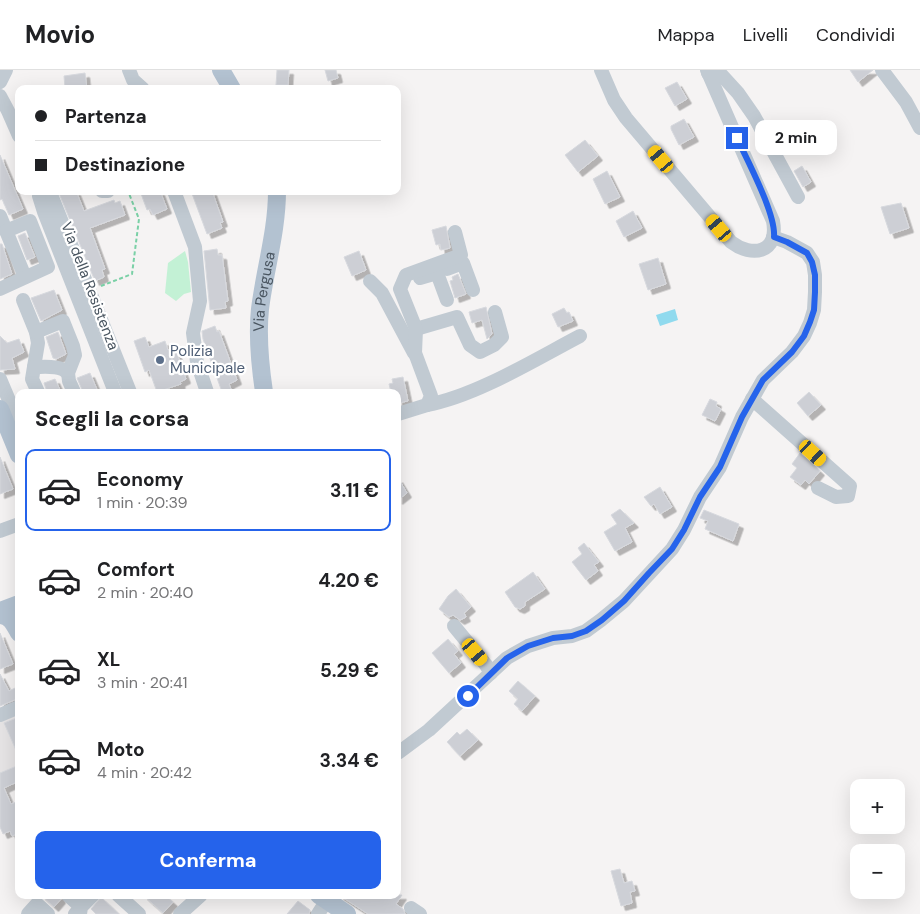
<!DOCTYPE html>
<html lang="it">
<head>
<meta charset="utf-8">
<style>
  body { margin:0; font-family:"DM Sans",sans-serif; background:#f2f2f2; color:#202124; height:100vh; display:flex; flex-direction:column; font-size:19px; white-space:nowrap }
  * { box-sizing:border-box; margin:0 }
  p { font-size:16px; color:#757577 }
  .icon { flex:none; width:28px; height:28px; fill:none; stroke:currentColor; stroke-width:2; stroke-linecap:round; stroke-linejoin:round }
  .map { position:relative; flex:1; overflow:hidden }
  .drawer { position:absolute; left:15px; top:319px; width:386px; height:510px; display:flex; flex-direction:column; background:#fff; border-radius:10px; box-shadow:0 5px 20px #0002 }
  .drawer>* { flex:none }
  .hud { position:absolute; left:15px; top:15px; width:386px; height:110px; border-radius:10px; box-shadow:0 5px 20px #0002; display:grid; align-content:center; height:110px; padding:0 20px; background:#fff }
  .tools { position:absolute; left:850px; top:709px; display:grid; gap:10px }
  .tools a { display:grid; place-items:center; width:55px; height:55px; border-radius:10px; background:#fff; box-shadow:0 5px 20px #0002; font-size:25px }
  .end { position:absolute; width:22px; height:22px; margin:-11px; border:6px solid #2563eb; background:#fff; box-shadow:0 0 0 2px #fff }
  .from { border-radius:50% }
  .bubble { position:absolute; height:35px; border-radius:10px; background:#fff; box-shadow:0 5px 20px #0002; font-size:16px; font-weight:700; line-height:35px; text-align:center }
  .car { position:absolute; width:15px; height:30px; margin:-15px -8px; border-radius:6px; box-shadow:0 0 4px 1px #0007; background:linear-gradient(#f5c518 24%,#345 0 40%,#f5c518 0 76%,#345 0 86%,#f5c518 0) }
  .hud b { display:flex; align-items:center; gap:18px; height:48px; font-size:19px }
  .hud b+b { border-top:1px solid #e0e0e0 }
  .hud i { width:12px; height:12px; background:#202124 }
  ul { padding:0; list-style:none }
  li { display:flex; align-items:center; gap:15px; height:82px; margin:0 10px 8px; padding:0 10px; border:2px solid transparent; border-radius:10px }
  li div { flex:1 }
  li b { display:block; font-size:19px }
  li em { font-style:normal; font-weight:700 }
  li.current { border-color:#2563eb }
  li>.icon { width:45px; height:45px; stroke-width:1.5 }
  h2 { padding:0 20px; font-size:22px; line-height:60px }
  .action { display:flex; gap:10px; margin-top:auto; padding:10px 20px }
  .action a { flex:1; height:58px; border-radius:10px; background:#2563eb; color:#fff; font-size:20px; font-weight:700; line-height:58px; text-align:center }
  header { display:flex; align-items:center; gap:30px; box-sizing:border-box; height:70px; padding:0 25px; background:#fff; border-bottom:1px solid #e0e0e0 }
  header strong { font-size:24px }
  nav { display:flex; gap:28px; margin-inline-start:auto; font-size:18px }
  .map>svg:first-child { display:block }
  .education { fill:#e6e4e5 }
  .green { fill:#c3f1d5 }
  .water { fill:#90daee }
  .building { fill:#cdcfd5; stroke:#d7d9de; filter:url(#shadow) }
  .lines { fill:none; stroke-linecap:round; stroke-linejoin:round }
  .path { stroke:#7ad0a6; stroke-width:2; stroke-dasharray:4 2.5; stroke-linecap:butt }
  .minor { stroke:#c1cad2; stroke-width:14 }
  .major { stroke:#b3c2d1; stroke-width:18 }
  .route { stroke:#2563eb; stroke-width:6 }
  .service-dot { fill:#5c6f8a; stroke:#fff; stroke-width:2 }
  .labels { text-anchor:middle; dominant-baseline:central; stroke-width:4.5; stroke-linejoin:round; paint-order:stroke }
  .street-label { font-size:15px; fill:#4a5661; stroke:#fff }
  .service-label { font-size:15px; fill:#4e5e75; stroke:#fff; text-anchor:start }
</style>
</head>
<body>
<header>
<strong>Movio</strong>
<nav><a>Mappa</a><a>Livelli</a><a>Condividi</a></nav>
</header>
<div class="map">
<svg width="920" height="844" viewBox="0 0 920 844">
  <defs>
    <filter id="shadow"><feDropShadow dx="4.5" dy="4.5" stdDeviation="0" flood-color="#0004"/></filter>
  </defs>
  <rect width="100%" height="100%" fill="#f5f3f3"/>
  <!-- education -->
  <polygon class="education" points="19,643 19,711 16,712 0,706 0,651"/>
  <!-- green -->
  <polygon class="green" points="185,181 188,192 191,222 184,224 176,231 165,223 168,193"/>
  <!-- water -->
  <polygon class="water" points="675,239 678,250 660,256 656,245"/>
  <!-- building -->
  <g class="building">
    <polygon points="277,0 289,0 288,15 276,15"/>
    <polygon points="325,0 336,0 338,8 328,11"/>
    <polygon points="850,0 873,0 858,12"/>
    <polygon points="85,3 87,19 65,19 64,6"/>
    <polygon points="677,12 687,29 675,36 665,18"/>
    <polygon points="684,49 694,67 679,75 671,59 671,56"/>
    <polygon points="585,70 598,86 578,102 565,85"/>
    <polygon points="0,85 23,139 9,145 2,129 0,130"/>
    <polygon points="802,96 811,112 803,117 794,101"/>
    <polygon points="607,101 620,127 605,134 593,109"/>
    <polygon points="58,121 76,121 84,141 114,130 115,133 120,131 125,145 90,158 105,199 102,200 104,207 95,211"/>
    <polygon points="140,121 160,121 167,139 153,145 150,139 147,140"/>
    <polygon points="191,121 212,121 223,152 220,153 222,158 207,164"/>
    <polygon points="901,133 909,158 890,164 881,137"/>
    <polygon points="633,141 642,158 624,167 616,151"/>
    <polygon points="446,156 450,178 441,180 440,174 436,175 432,160"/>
    <polygon points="25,163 35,187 27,190 18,166"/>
    <polygon points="0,174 2,174 12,204 0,209"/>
    <polygon points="217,179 218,185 222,185 228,231 225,232 226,238 210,240 204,181"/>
    <polygon points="359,181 366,200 352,206 344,187"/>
    <polygon points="658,188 666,214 648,220 639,194"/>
    <polygon points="458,204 466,224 455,228 450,211 453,210 452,207"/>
    <polygon points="54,220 62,240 41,251 31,228"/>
    <polygon points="486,237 492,264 487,269 482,250 472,253 469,242"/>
    <polygon points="564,238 567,243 569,242 573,251 558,257 552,244"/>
    <polygon points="215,256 217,262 219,261 237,310 229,314 232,322 222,322 203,269 202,261"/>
    <polygon points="58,262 66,284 56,289 53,288 46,267"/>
    <polygon points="0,266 7,273 19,269 24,282 12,288 15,299 0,300"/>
    <polygon points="145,267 149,277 165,271 168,280 175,278 186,309 180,312 181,314 157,322 149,300 145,302 134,271"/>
    <polygon points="90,303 98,322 83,322 77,308"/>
    <polygon points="403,307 408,331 398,333 398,322 391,322 389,314 393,313 392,309"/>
    <polygon points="55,309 61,322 47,322 44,313"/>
    <polygon points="809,322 821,335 808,346 797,333"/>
    <polygon points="710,329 717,332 716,336 721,339 715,351 702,345"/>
    <polygon points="800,383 820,401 809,414 805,410 801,415 790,407 797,398 792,394"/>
    <polygon points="0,387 13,419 0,424"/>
    <polygon points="398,408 407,423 398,430"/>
    <polygon points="660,417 672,437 660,444 654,434 651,436 644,427"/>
    <polygon points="620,439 634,453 625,458 632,472 615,481 604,462 617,454 611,445"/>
    <polygon points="704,440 739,454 733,471 705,459 708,451 700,448"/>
    <polygon points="584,473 599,492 594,495 598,501 586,510 572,492 582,484 578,478"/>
    <polygon points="533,502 545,519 525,532 525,536 520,539 515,537 505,522"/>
    <polygon points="456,519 471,537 464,543 466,547 460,550 453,545 449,547 439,539 448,526"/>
    <polygon points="0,563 13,594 0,599"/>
    <polygon points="448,569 458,581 454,584 461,593 449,603 432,583"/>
    <polygon points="0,604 9,621 19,616 19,628 0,636"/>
    <polygon points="518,611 535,626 522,641 514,634 518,629 509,621"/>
    <polygon points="19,647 19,687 4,653"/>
    <polygon points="467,659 478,670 460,686 447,672 457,662 460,665"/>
    <polygon points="19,695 19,711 4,718 11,734 19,731 19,763 12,766 10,761 3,764 0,757 0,703"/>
    <polygon points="620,799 624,813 632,811 635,821 630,822 632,833 621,836 611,801"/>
    <polygon points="41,825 59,825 61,829 54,837"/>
    <polygon points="143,825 165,825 173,832 163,843"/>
    <polygon points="339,825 402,825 396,834 403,839 405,844 368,844"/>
    <polygon points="101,827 119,844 96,844 91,839"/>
    <polygon points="298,831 310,840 309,844 287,844"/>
  </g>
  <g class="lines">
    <!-- path -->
    <polyline class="path" points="101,216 132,204 139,149 128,121"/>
    <!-- minor -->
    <g class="minor">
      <polyline points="129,0 133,10 143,19"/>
      <path d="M601,0L614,30L626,48L731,172C752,188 779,183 773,151L707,0"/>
      <polyline points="882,0 906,32 920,58"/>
      <polyline points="708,3 717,0 738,23 754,46 798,127"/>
      <polyline points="0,12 6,0"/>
      <polyline points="0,26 8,41 19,66"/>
      <polyline points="42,121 39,126 44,142 115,322"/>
      <polyline points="102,121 108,121"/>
      <polyline points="174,121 195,177 200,231 193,263 197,292 207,322"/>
      <polyline points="52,127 130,322"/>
      <polyline points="0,146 25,207"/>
      <polyline points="447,199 463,193 473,220"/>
      <polyline points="420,208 437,203 447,230"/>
      <polyline points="370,211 382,223 414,283"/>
      <polyline points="0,219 48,197 30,151 6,161"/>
      <polyline points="23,230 36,262 38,273 32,309 38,322"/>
      <polyline points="416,259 457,247 470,275 480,282 494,275 502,267 495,242"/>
      <polyline points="36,262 63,251 73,276 75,285 68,303 69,311 74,322"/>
      <path d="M34,297C45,297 60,295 68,303"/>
      <polyline points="0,309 19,354"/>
      <polyline points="752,329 850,416 848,426 836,427 818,418"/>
      <path d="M427,335C476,326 536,289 580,266"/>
      <polyline points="398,344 427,335 431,326 415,283 416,259 400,219 406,205 461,185 455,162"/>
      <polyline points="0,461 19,454"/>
      <polyline points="454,556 486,595 491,603"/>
      <polyline points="0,645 19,637"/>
      <polyline points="398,683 429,660 507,588 528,576 553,568 572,566 586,561 601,550 624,531 672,479 684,460 700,427 720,397 742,347 763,310 792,282 804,266 810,253 814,240 815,222 815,205 813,192 807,183 787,172 773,167"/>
      <polyline points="68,825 81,837 75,844"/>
      <polyline points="118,825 139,844"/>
      <polyline points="411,838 420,844"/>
      <polyline points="28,844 37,834 48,844"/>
      <polyline points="80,844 81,837 93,825"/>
      <polyline points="180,844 201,825"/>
      <polyline points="318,844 327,830"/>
    </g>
    <!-- major -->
    <g class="major">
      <polyline points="221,0 232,19"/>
      <path id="s1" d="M264,322C260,295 257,267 260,239C265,199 277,161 277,121"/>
      <polyline points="0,339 19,385"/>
      <polyline points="0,541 19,534"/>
      <path d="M0,545C11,546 14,554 19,563"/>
      <polyline points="319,825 347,844"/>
    </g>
  </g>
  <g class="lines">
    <!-- route -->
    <path class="route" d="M468,626L507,588L528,576L553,568L572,566L586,561L602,550L624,531L649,503L672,479L684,460L700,427L720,397L742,347L763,310L792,282L804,266L810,252L814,240L815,222V205L812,192L807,183L787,172L774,167C776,144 748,92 737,68"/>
  </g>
  <!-- markers -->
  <circle class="service-dot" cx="160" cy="290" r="5"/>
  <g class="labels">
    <!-- street labels -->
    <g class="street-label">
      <text transform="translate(90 216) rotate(69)">Via della Resistenza</text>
      <text stroke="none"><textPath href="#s1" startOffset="101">Via Pergusa</textPath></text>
    </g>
    <!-- service labels -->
    <g class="service-label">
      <text x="170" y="281">Polizia<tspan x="170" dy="17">Municipale</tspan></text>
    </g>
  </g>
</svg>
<div class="tools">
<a>+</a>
<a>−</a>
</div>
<i class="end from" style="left:468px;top:626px"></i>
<i class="end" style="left:737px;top:68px"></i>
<div class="bubble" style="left:755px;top:50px;width:82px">2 min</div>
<i class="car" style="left:661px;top:89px;rotate:320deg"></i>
<i class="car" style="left:719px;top:158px;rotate:320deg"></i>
<i class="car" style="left:813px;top:383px;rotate:132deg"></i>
<i class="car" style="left:475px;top:582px;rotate:140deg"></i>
<div class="hud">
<b><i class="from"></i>Partenza</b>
<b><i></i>Destinazione</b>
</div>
<section class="drawer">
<h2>Scegli la corsa</h2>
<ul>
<li class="current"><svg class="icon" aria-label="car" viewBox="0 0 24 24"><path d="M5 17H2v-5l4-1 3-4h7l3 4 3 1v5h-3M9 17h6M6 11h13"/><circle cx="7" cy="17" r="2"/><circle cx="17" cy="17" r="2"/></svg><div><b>Economy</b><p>1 min · 20:39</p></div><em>3.11 €</em></li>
<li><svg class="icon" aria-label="car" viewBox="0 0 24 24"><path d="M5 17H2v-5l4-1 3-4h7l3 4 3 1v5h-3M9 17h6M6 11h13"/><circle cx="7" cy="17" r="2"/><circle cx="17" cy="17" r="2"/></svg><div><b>Comfort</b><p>2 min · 20:40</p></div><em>4.20 €</em></li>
<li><svg class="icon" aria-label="car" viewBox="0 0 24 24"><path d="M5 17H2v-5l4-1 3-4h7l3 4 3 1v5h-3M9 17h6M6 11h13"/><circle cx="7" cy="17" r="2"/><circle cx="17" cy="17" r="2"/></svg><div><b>XL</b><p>3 min · 20:41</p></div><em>5.29 €</em></li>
<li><svg class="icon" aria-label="car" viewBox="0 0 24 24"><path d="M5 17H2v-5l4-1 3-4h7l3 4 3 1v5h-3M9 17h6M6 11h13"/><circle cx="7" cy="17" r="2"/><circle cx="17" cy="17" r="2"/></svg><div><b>Moto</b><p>4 min · 20:42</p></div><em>3.34 €</em></li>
</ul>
<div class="action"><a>Conferma</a></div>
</section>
</div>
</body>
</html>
